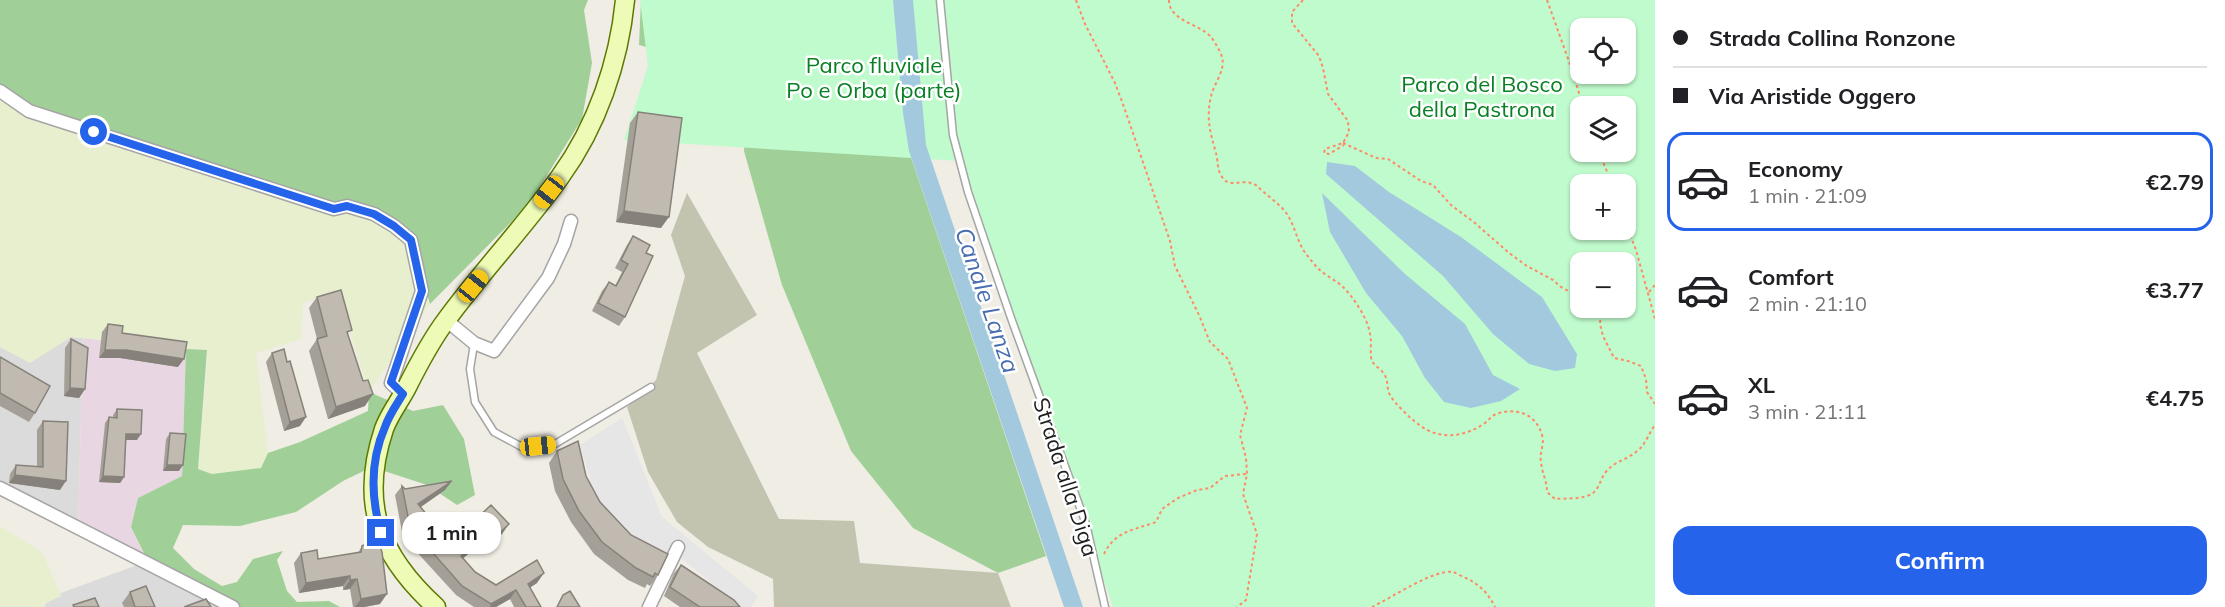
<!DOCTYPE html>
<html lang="en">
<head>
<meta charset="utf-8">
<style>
  body { margin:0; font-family:Mulish,sans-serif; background:#f2f2f2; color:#202124; height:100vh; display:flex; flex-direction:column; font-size:22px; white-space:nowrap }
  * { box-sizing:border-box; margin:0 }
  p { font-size:20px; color:#757577 }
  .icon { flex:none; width:33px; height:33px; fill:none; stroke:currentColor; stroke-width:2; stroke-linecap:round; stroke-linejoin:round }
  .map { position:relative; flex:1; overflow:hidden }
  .details { display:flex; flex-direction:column; background:#fff; width:570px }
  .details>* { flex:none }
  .top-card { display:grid; align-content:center; height:132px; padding:0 18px; background:#fff }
  .fabs { position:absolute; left:1570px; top:18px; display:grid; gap:12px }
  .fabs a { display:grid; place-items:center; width:66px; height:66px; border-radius:12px; background:#fff; box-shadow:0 2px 4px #0004; font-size:30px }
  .end { position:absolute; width:27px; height:27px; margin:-14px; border:8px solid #2563eb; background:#fff; box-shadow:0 0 0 3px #fff }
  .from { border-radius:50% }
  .bubble { position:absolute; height:42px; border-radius:18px; background:#fff; box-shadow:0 2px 4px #0004; font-size:20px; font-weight:700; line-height:42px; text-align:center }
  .car { position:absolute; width:18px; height:36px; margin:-18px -9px; border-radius:8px; box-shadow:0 0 4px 2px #0007; background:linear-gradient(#f5c518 24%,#345 0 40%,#f5c518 0 76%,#345 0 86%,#f5c518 0) }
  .top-card b { display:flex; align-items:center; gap:21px; height:57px; font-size:22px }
  .top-card b+b { border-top:2px solid #e0e0e0 }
  .top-card i { width:15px; height:15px; background:#202124 }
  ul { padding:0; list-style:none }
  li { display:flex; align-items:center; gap:18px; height:99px; margin:0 12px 9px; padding:0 6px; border:3px solid transparent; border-radius:18px }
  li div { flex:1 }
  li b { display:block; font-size:22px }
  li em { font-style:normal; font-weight:700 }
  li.on { border-color:#2563eb }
  li>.icon { width:54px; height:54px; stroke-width:1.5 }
  .primary-button { display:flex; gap:12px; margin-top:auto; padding:12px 18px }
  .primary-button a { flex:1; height:69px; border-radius:18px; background:#2563eb; color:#fff; font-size:24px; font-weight:700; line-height:69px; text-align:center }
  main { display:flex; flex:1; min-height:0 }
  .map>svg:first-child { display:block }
  .residential { fill:#dcdbdb }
  .industrial { fill:#e9d6e3 }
  .construction { fill:#c2c4af }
  .farmland { fill:#e8efcf }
  .forest { fill:#a0d098 }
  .park { fill:#c0fbcd; fill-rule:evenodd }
  .parking { fill:#e6e6e6 }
  .water { fill:#a3c9df }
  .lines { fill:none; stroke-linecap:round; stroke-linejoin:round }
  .lane-casing { stroke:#a5a5a5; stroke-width:9 }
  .street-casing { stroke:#a5a5a5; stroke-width:15 }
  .secondary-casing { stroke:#5c7902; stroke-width:21 }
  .path { stroke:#fe8b67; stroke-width:2; stroke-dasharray:3 3; stroke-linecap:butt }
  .lane { stroke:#fff; stroke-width:6 }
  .street { stroke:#fff; stroke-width:12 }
  .secondary { stroke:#eefbb7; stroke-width:18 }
  .wall { fill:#a5a097 }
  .shaded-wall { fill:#86827b }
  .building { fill:#c0bab0; stroke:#86827b; stroke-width:1.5 }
  .route { stroke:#2563eb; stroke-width:8 }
  .labels { text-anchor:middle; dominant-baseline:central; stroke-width:5; stroke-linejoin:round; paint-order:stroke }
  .park-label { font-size:22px; fill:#088023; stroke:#fff }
  .street-label { font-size:22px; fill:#1e1e1e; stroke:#fff }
  .water-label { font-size:24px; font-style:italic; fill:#486eb1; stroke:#fff }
</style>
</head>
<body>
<main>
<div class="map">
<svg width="1655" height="607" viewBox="0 0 1655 607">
  <rect width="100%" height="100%" fill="#f0ede4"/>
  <!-- residential -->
  <g class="residential">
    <polygon points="71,337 83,338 78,528 0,489 0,347 30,362"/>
    <polygon points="148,561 234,607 44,607 50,597"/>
  </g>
  <!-- industrial -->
  <polygon class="industrial" points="83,338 186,349 182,476 138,498 131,527 148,561 78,528"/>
  <!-- construction -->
  <polygon class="construction" points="687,193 757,315 697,353 779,519 854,521 860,563 998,573 1011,607 774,607 773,579 708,547 677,522 648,472 627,407 656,380 685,276 671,235"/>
  <!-- farmland -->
  <g class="farmland">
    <polygon points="0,88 408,231 430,304 369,392 337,291 303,303 301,339 256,353 268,453 261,468 212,474 198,469 208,351 71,337 30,363 0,347"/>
    <polygon points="0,526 43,553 61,596 44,604 43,607 0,607"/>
  </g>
  <!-- forest -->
  <g class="forest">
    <polygon points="0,0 588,0 584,10 592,63 582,119 529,204 430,304 408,231 28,111 0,88"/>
    <polygon points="641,0 897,116 1046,556 998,573 913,528 851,451 782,285 744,151 748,74 639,45"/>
    <polygon points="186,349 207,350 198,469 212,474 261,468 268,453 300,442 368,411 369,392 413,411 443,405 464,439 475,495 457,505 427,485 372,467 343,481 296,512 240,526 183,525 173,548 194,569 222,586 237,582 253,559 283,551 277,560 287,591 297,602 329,601 340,607 234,607 148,561 131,527 138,498 182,476"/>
  </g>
  <!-- park -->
  <path class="park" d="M640,0H1655V607H1113L960,161L624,140L648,66ZM1581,28H1626V74H1581ZM1581,106H1626V152H1581ZM1581,184H1626V230H1581ZM1581,262H1626V308H1581Z"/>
  <!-- parking -->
  <polygon class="parking" points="622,418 662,517 758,596 751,607 741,607 675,553 667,564 630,541 606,513 593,490 580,445"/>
  <!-- water -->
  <g class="water">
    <polygon points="893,0 913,0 926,145 1083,607 1064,607 909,151 903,113"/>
    <polygon points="1327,162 1355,166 1389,192 1461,237 1542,297 1577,354 1575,368 1555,371 1529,364 1493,334 1443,276 1326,174"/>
    <polygon points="1322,193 1405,274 1465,324 1493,375 1520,389 1501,401 1471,408 1444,402 1425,378 1402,336 1366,293 1330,232"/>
  </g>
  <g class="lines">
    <defs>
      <g id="lane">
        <polyline points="940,0 953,135 968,192 1011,318 1086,524 1105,607"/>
        <polyline points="474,344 470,369 475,402 494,432 522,447 555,444 651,387"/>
      </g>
      <g id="street">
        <polyline points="0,91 29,111 334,209 347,206 374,214 394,226 411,240 422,291 391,383 403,394"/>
        <polyline points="446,320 474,343 494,351 548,278 564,244 571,221"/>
        <polyline points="0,488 233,607"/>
        <polyline points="649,607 678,547"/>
      </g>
      <path id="secondary" d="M436,607C379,555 359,504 384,429C389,415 399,402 406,389C418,365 431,340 447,319C483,270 525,226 560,177C597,126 619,62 625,0"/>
    </defs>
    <!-- lane casing -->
    <use href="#lane" class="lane-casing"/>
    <!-- street casing -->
    <use href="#street" class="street-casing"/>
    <!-- secondary casing -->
    <use href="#secondary" class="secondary-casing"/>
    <!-- path -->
    <g class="path">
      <polyline points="1076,0 1085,24 1115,83 1124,107 1170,241 1175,266 1199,315 1210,342 1228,359 1247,408 1240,435 1246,458 1247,474 1243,494 1257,534 1246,600 1237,607"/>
      <path d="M1169,0C1169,21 1200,24 1211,37C1215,42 1220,51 1222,57C1226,69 1214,84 1211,96C1206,118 1210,132 1216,153C1218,160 1217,169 1221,175C1228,191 1246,176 1257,186C1266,195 1279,203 1287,214C1295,226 1297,242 1306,254C1311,260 1316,267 1321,271C1328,277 1337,281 1343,287C1354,298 1368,319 1370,334C1372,342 1370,349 1371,357C1372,366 1380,367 1384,374C1389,381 1386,388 1390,395C1394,403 1411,419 1418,424C1439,441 1465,437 1485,423C1489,420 1491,416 1496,414C1517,407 1536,414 1542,435C1545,445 1539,452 1541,462C1542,473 1547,481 1547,492L1555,499C1566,498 1583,500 1593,493C1600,487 1600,480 1605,473C1613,462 1626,460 1636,452C1646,445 1648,434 1655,425"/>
      <polyline points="1303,0 1292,12 1292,23 1319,56 1323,68 1328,94 1348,121 1349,132 1343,143 1325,149 1324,153 1329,154 1344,145"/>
      <polyline points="1547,0 1571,67 1583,106"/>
      <polyline points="1343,143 1376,158 1388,159 1421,181 1433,185 1451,205 1475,223 1509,253 1527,266 1553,280 1561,287 1574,294 1581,294"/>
      <polyline points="1599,152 1612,184"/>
      <polyline points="1626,224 1636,250 1655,319"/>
      <polyline points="1649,292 1655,285"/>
      <polyline points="1601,308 1600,324 1603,336 1614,358 1628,361 1641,366 1646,379 1647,392 1655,404"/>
      <path d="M1104,554C1115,531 1134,530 1156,522L1162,509L1178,498L1197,490L1210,488L1225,476L1246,474"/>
      <path d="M1372,607C1391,598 1434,569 1453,572C1457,573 1462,577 1466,578C1480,585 1488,593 1495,607"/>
    </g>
    <!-- lane -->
    <use href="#lane" class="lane"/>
    <!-- street -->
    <use href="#street" class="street"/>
    <!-- secondary -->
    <use href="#secondary" class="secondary"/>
  </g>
  <!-- wall -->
  <g class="wall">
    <polygon points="638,112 661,228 616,222 630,123"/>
    <polygon points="633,236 646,253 625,317 619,326 592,311 602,291 609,282 615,286 622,272 615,268 627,245"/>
    <polygon points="317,297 348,336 365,406 328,419 309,351 317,339 309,308"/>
    <polygon points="108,324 122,333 178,367 120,358 99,358 102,332"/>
    <polygon points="71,339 85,389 79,398 64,396 65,348"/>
    <polygon points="272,353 300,426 284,431 266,362"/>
    <polygon points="0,357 35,413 29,422 0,406"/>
    <polygon points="117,409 137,440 126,440 124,477 120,483 99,482 105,423 109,417 113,418 113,415"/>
    <polygon points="43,421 60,490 9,483 10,474 16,465 37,467 37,430"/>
    <polygon points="170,433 179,471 163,471 166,439"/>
    <polygon points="557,451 586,476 600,502 658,575 650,586 647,584 645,588 628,580 594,554 571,522 555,491 549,463"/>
    <polygon points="402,486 405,489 445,490 420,507 447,539 474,521 502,534 484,550 479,545 463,558 475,572 496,585 537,583 530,587 541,607 514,607 510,599 496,607 474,607 456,595 403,537 395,495"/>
    <polygon points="362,546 380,604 364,607 353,607 350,589 343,590 343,586 299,593 294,563 301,553 318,559 358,553"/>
    <polygon points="681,565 740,607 680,607 664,596 674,573"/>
    <polygon points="130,592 155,607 124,607 122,603"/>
  </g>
  <!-- shaded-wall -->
  <g class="shaded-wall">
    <polygon points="624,211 669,217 661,228 616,222"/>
    <polygon points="105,350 126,350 184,359 178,367 120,358 99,358"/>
    <polygon points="70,388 85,389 79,398 64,396"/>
    <polygon points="373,394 365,406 328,419 336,407"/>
    <polygon points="306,417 300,426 284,431 290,422"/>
    <polygon points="126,434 141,434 137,440 122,440"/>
    <polygon points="167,465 183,465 179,471 163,471"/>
    <polygon points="15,475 66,481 60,490 9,483"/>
    <polygon points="103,476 124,477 120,483 99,482"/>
    <polygon points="452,481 445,490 411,514 418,504"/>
    <polygon points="509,524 502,534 484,550 491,541"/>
    <polygon points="486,535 479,545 455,565 461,556"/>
    <polygon points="544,573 537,583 522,593 528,584"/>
    <polygon points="350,576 343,586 299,593 306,583"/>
    <polygon points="357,579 350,589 343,590 350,580"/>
    <polygon points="516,590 510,599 496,607 490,607 491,604"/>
    <polygon points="387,594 380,604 364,607 355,607 361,599"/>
  </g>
  <!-- building -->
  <g class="building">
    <polygon points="638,112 682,118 669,217 624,211"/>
    <polygon points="633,236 650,245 646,253 653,256 625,317 598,303 609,282 616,286 628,264 621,260"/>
    <polygon points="341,290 352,330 347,332 363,381 368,380 373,394 336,407 317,339 327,336 317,297"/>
    <polygon points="108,324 123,326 122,333 187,342 184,359 126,350 105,350"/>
    <polygon points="71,339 88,348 85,389 70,388"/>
    <polygon points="284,349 287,362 290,361 306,417 290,422 272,353"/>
    <polygon points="0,357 50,386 35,413 0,393"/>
    <polygon points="117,409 142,410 141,434 126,434 124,477 103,476 109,417 117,418"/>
    <polygon points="43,421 68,422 66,481 15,475 16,465 43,467"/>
    <polygon points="170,433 186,434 183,465 167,465"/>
    <polygon points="578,441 586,476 600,502 631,535 668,554 658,575 655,573 653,577 636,568 602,542 579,511 563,479 557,451"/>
    <polygon points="452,481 418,504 447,539 471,519 474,521 491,505 509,524 491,541 486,535 461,556 475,572 496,585 537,560 544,573 528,584 541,607 526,607 516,590 491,604 462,586 410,527 402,486 405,489"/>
    <polygon points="369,542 379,544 382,552 387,594 361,599 357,579 350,580 350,576 306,583 301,553 317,550 318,559 361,552 362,546"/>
    <polygon points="681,565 734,600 740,607 700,607 670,587"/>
    <polygon points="146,586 155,607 135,607 130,592"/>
    <polygon points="570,591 580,607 557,607 563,595"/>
    <polygon points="95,598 99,607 74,607 73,605"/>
    <polygon points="206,599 211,607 184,607"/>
  </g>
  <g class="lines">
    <!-- route -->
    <path class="route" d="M94,132L334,209L347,206L374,214L394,226L411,240L422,291L391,382L403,394C397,404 389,415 385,427C370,461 371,498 381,533"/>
  </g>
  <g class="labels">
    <!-- park labels -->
    <g class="park-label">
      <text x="874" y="65">Parco fluviale<tspan x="874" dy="25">Po e Orba (parte)</tspan></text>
      <text x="1482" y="84">Parco del Bosco<tspan x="1482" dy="25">della Pastrona</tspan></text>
    </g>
    <!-- street labels -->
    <g class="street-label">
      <text transform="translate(1066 477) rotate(72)">Strada alla Diga</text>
    </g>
    <!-- water labels -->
    <g class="water-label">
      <text transform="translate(988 300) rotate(71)">Canale Lanza</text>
    </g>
  </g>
</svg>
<div class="fabs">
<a><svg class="icon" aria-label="locate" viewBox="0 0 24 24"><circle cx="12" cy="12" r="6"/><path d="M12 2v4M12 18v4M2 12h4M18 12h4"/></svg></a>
<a><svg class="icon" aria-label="layers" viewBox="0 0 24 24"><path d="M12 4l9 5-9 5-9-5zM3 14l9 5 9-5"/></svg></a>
<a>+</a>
<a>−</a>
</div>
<i class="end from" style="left:94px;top:132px"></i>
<i class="end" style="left:381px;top:533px"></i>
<div class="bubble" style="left:402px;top:512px;width:99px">1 min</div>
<i class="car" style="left:549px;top:192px;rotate:218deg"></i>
<i class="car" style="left:473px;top:286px;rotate:39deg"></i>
<i class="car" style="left:538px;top:446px;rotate:84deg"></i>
</div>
<section class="details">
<div class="top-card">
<b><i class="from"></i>Strada Collina Ronzone</b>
<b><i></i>Via Aristide Oggero</b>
</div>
<ul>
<li class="on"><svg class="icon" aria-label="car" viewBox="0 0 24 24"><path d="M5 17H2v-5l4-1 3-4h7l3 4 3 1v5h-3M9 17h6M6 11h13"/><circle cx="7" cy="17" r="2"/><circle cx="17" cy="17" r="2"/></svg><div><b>Economy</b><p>1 min · 21:09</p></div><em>€2.79</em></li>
<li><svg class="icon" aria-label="car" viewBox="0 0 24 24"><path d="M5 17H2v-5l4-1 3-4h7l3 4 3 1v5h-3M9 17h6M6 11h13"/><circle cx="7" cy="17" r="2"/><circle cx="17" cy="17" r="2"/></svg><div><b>Comfort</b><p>2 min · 21:10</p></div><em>€3.77</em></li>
<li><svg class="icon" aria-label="car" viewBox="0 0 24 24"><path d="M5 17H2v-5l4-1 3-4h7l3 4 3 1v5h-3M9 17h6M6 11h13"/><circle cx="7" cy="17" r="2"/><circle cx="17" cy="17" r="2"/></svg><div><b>XL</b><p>3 min · 21:11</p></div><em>€4.75</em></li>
</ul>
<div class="primary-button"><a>Confirm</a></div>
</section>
</main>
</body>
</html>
